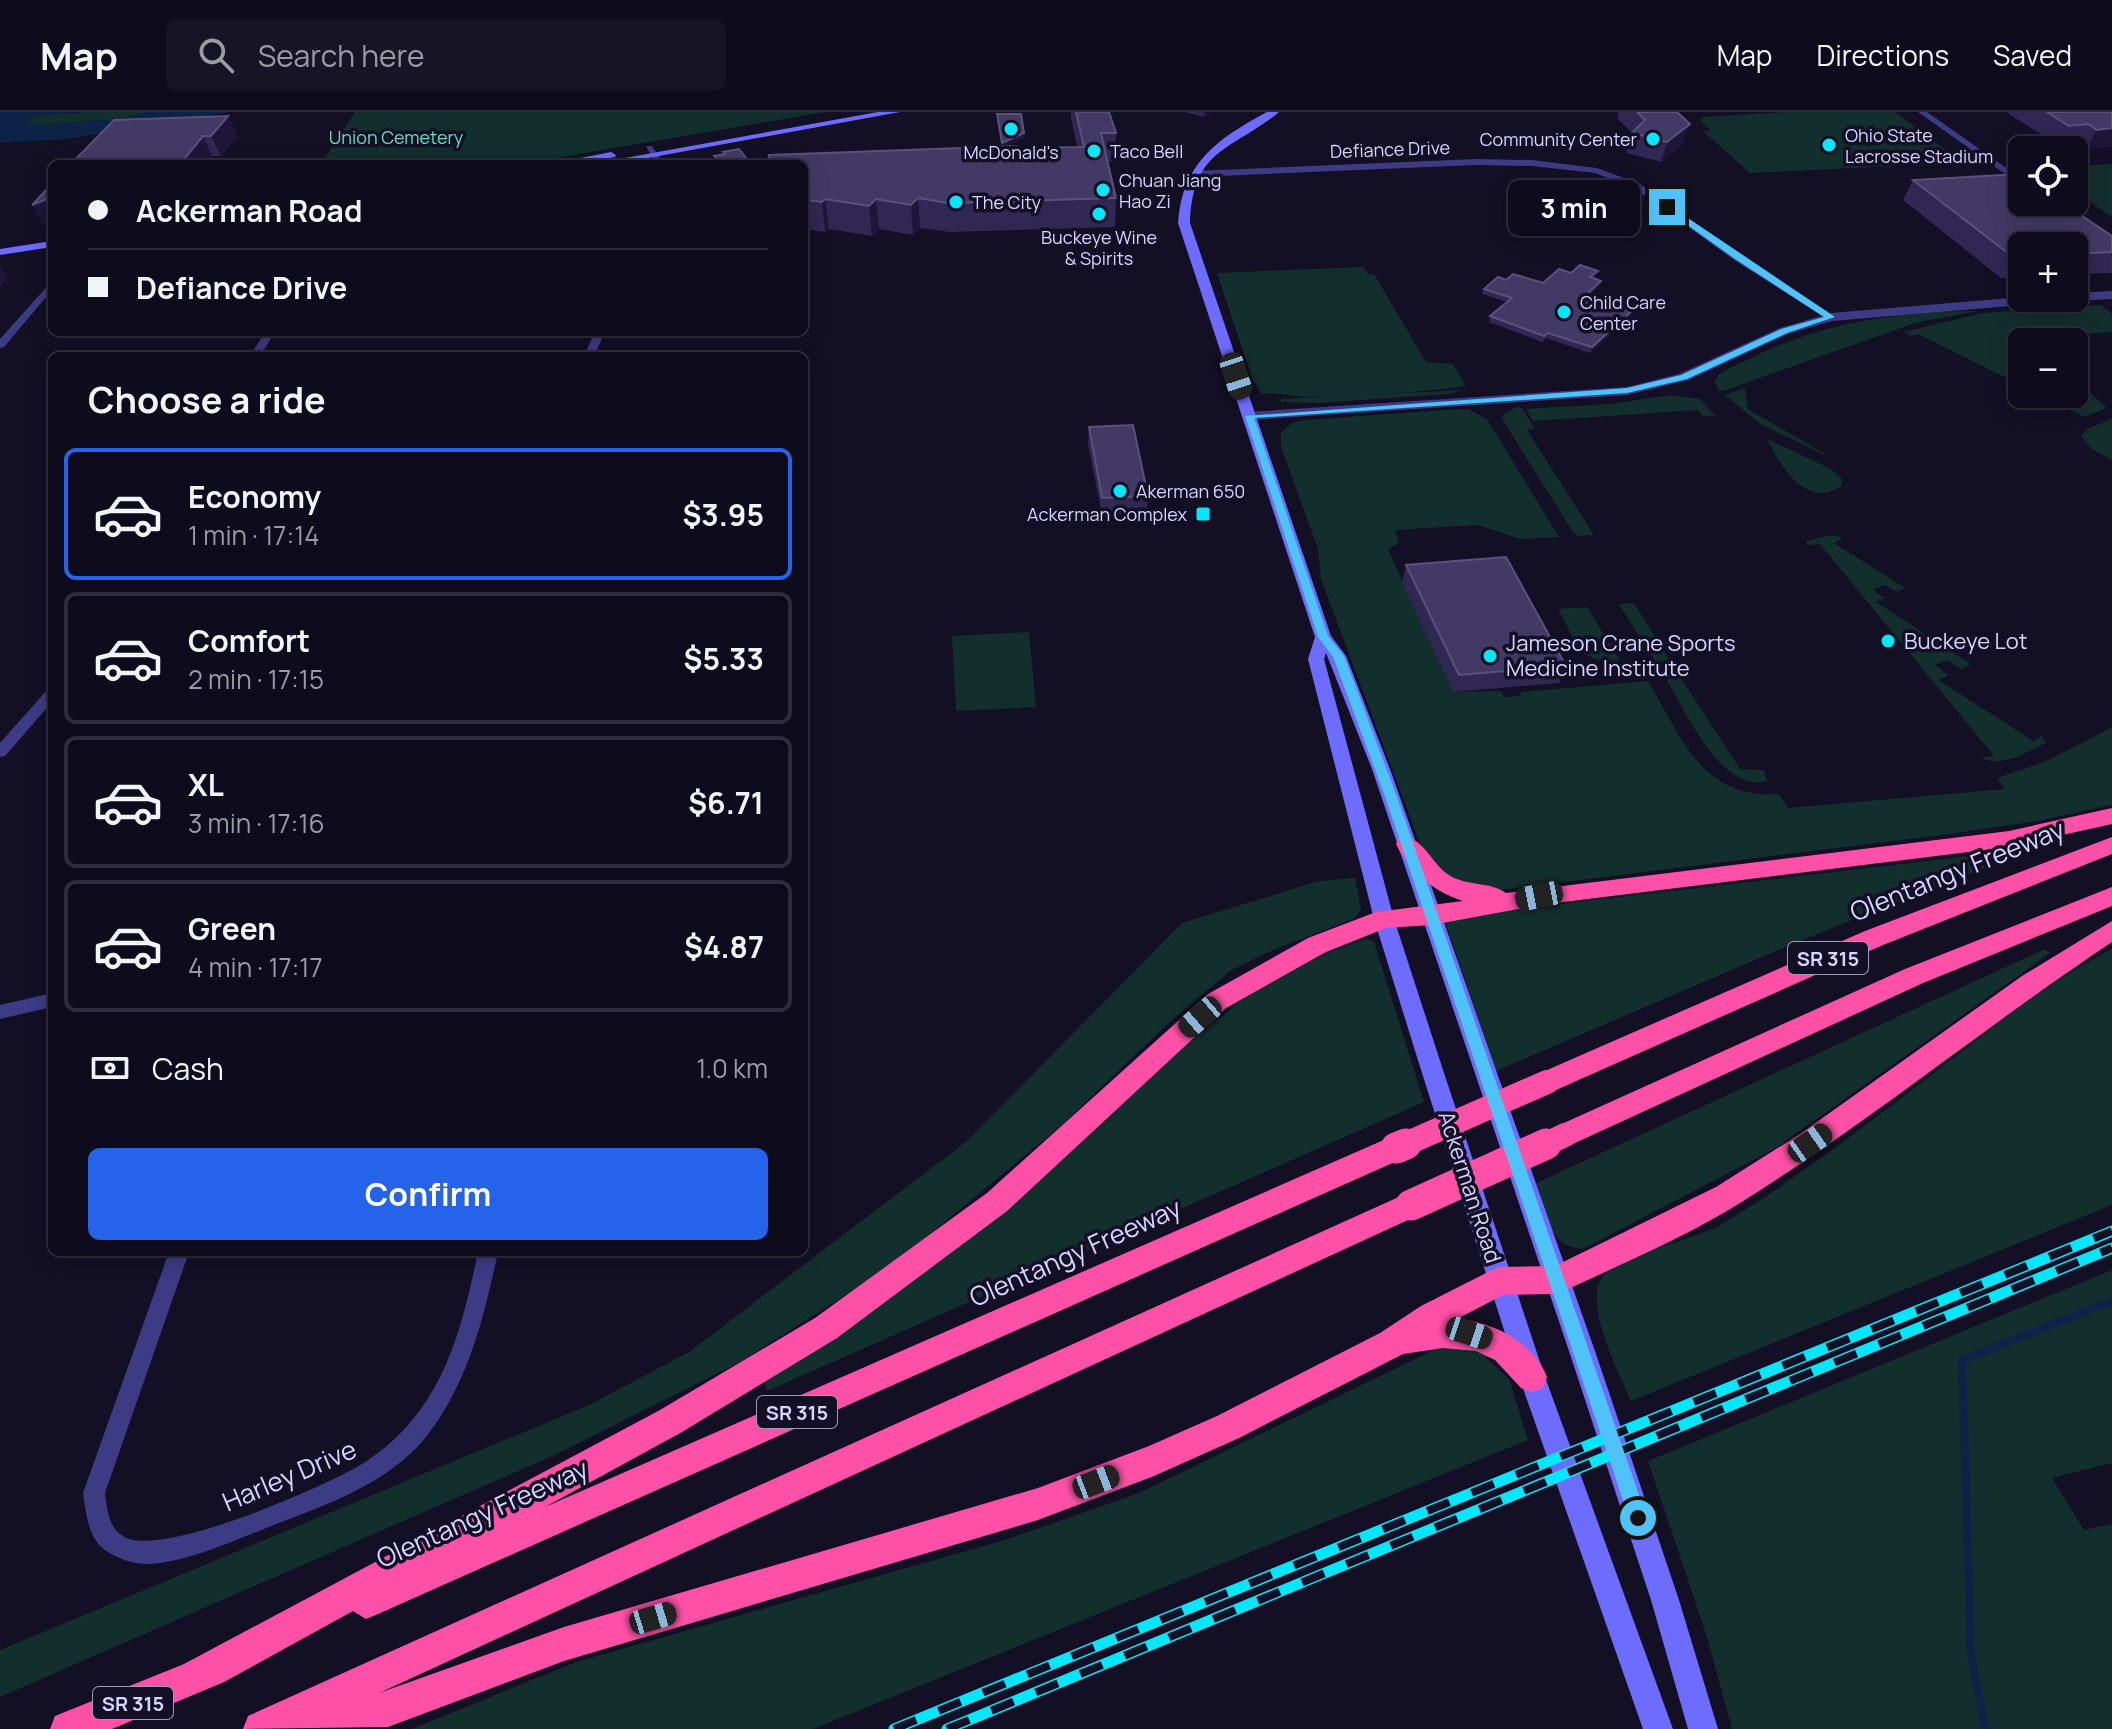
<!DOCTYPE html>
<html lang="en">
<head>
<meta charset="utf-8">
<style>
  body { margin:0; font-family:Manrope,sans-serif; background:#171425; color:#f1f3f6; height:100vh; display:flex; flex-direction:column; font-size:30px; white-space:nowrap }
  * { box-sizing:border-box; margin:0 }
  p { font-size:26px; color:#9b9ba3 }
  .icon { flex:none; width:44px; height:44px; fill:none; stroke:currentColor; stroke-width:2; stroke-linecap:round; stroke-linejoin:round }
  .map { position:relative; flex:1; overflow:hidden }
  .drawer { position:absolute; left:48px; top:240px; width:760px; height:904px; display:flex; flex-direction:column; background:#0e0b1c; border-radius:12px; box-shadow:0 4px 20px #0003,0 0 0 2px #2e2b3b }
  .drawer>* { flex:none }
  .guide { position:absolute; left:48px; top:48px; width:760px; height:176px; border-radius:12px; box-shadow:0 4px 20px #0003,0 0 0 2px #2e2b3b; display:grid; align-content:center; height:176px; padding:0 40px; background:#0e0b1c }
  .fabs { position:absolute; left:2008px; top:24px; display:grid; gap:16px }
  .fabs a { display:grid; place-items:center; width:80px; height:80px; border-radius:12px; background:#0e0b1c; box-shadow:0 4px 20px #0003,0 0 0 2px #2e2b3b; font-size:40px }
  .end { position:absolute; width:36px; height:36px; margin:-18px; border:10px solid #4fc3f7; background:#111; box-shadow:0 0 0 4px #111 }
  .from { border-radius:50% }
  .bubble { position:absolute; height:56px; border-radius:12px; background:#0e0b1c; box-shadow:0 4px 20px #0003,0 0 0 2px #2e2b3b; font-size:26px; font-weight:700; line-height:56px; text-align:center }
  .car { position:absolute; width:24px; height:48px; margin:-24px -12px; border-radius:10px; box-shadow:0 0 6px 2px #0007; background:linear-gradient(#222 24%,#8ab4d8 0 40%,#222 0 76%,#8ab4d8 0 86%,#222 0) }
  .guide b { display:flex; align-items:center; gap:28px; height:76px; font-size:30px }
  .guide b+b { border-top:2px solid #2e2b3b }
  .guide i { width:20px; height:20px; background:#f1f3f6 }
  ul { padding:0; list-style:none }
  li { display:flex; align-items:center; gap:24px; height:132px; margin:0 16px 12px; padding:0 24px; border:4px solid #2e2b3b; border-radius:12px }
  li div { flex:1 }
  li b { display:block; font-size:30px }
  li em { font-style:normal; font-weight:700 }
  li.on { border-color:#2563eb }
  li>.icon { width:72px; height:72px; stroke-width:1.5 }
  h2 { padding:0 40px; font-size:36px; line-height:96px }
  .pay { display:flex; align-items:center; gap:20px; height:88px; padding:0 40px; font-size:30px }
  .pay p { margin-inline-start:auto }
  .button { display:flex; gap:16px; margin-top:auto; padding:16px 40px }
  .button a { flex:1; height:92px; border-radius:12px; background:#2563eb; color:#fff; font-size:32px; font-weight:700; line-height:92px; text-align:center }
  header { display:flex; align-items:center; gap:48px; box-sizing:border-box; height:112px; padding:0 40px; background:#0e0b1c; border-bottom:2px solid #2e2b3b }
  header strong { font-size:38px }
  nav { display:flex; gap:44px; margin-inline-start:auto; font-size:28px }
  .search { width:560px; height:72px; background:#171425; display:flex; align-items:center; gap:20px; box-sizing:border-box; padding:0 28px; border-radius:12px; color:#9b9ba3; font-size:30px }
  .map>svg:first-child { display:block }
  .green { fill:#122f2e }
  .water { fill:#0c2347 }
  .lines { fill:none; stroke-linecap:round; stroke-linejoin:round }
  .stream { stroke:#0c2347; stroke-width:8 }
  .minor { fill:#3c3b84; fill-rule:evenodd }
  .tertiary { fill:#3c3b84; fill-rule:evenodd }
  .secondary { fill:#6d6cfe; fill-rule:evenodd }
  .motorway { fill:#fd50a6; fill-rule:evenodd }
  .rail-casing { stroke:#02e7fc; stroke-width:11 }
  .rail { stroke:#130f25; stroke-width:8; stroke-dasharray:24; stroke-linecap:butt }
  .motorway-bridge-far1 { stroke:#fd50a6; stroke-width:24 }
  .motorway-bridge { stroke:#fd50a6; stroke-width:31 }
  .wall { fill:#302853 }
  .shaded-wall { fill:#1d1639 }
  .building { fill:#423a65; stroke:#59527e; stroke-width:2 }
  .route { fill:#4fc3f7 }
  .poi-dot { fill:#02e7fc; stroke:#130f25; stroke-width:3 }
  .labels { text-anchor:middle; dominant-baseline:central; stroke-width:7; stroke-linejoin:round; paint-order:stroke }
  .far-poi-label { font-size:18px; fill:#d8d4ff; stroke:#130f25; text-anchor:start }
  .far-park-label { font-size:18px; fill:#60dfbd; stroke:#130f25 }
  .far-street-label { font-size:18px; fill:#d8d4ff; stroke:#130f25 }
  .shield { fill:#130f25; stroke:#9d99be; stroke-width:2 }
  .shield-label { font-size:20px; font-weight:bold; fill:#d8d4ff }
  .poi-label { font-size:22px; fill:#d8d4ff; stroke:#130f25; text-anchor:start }
  .street-label { font-size:22px; fill:#d8d4ff; stroke:#130f25 }
  .near-street-label { font-size:26px; fill:#d8d4ff; stroke:#130f25 }
</style>
</head>
<body>
<header>
<strong>Map</strong>
<div class="search"><svg class="icon" aria-label="search" viewBox="0 0 24 24"><circle cx="10" cy="10" r="6"/><path d="M15 15l6 6"/></svg>Search here</div>
<nav><a>Map</a><a>Directions</a><a>Saved</a></nav>
</header>
<div class="map">
<svg width="2112" height="1617" viewBox="0 0 2112 1617">
  <rect width="100%" height="100%" fill="#130f25"/>
  <!-- green -->
  <g class="green">
    <path d="M86,0H146L118,7L35,14L30,13L26,7C38,0 69,3 86,0Z"/>
    <polygon points="355,0 824,0 522,52 321,52"/>
    <polygon points="1787,0 1895,0 1957,46 1954,51 1750,61 1704,20 1710,18 1700,8 1703,5"/>
    <polygon points="2112,52 2112,105 2074,79 2074,54"/>
    <path d="M1363,155L1368,162H1374L1426,250L1453,252L1466,274C1415,281 1362,284 1310,285C1297,285 1272,279 1262,282L1252,266L1217,161Z"/>
    <polygon points="2101,193 2112,202 2112,220 2026,226 2030,230 2022,230 2022,274 1918,222 1911,224 1903,220 1983,201"/>
    <path d="M1978,199L1915,211L1723,279H1719L1715,271C1717,259 1732,255 1743,250C1815,212 1897,199 1978,199Z"/>
    <polygon points="1745,276 1748,297 1832,346 1760,312 1725,283"/>
    <polygon points="2085,276 2107,296 2084,305 2038,282 2074,282 2074,277"/>
    <polygon points="1463,278 1450,282 1317,291 1280,290 1282,287"/>
    <polygon points="1671,283 1700,287 1715,304 1703,304 1698,298 1533,309 1526,297 1610,292"/>
    <polygon points="1518,295 1523,297 1534,316 1527,318 1594,423 1578,424 1573,420 1502,307 1504,301"/>
    <path d="M1459,297L1470,298L1487,307L1559,425L1520,427L1478,413L1395,418L1399,431L1388,437L1453,580L1501,579L1504,585L1521,584L1520,580L1648,569C1682,626 1701,687 1779,682L1788,696L2005,677L1997,666L2047,649L2112,615V693L2037,709L1942,723L1491,779H1476L1436,757L1419,729L1321,467L1318,437L1281,335V320L1294,310L1306,308Z"/>
    <polygon points="2112,307 2112,348 2092,337 2081,324 2089,316"/>
    <path d="M1767,327L1831,357L1842,367L1841,374C1806,398 1780,353 1767,327Z"/>
    <path d="M1832,423L1843,426L1834,431L1905,476L1897,480L1885,473L1873,478L1884,486L1876,490L1971,552L1961,557L1947,548L1935,553L1948,563L1939,568L2033,629L2042,624L2046,631C2025,641 2003,656 1980,646L1994,644L1820,432L1807,433L1806,429Z"/>
    <polygon points="1634,491 1678,562 1664,563 1619,492"/>
    <path d="M1587,495L1618,546V549C1577,552 1576,528 1558,497Z"/>
    <polygon points="1029,520 1036,595 956,599 952,524"/>
    <path d="M1681,566L1740,657L1764,658L1767,669C1721,682 1686,599 1666,567Z"/>
    <polygon points="2011,739 2017,743 1797,830 1496,959 1446,812 1450,805"/>
    <polygon points="1355,766 1361,797 1355,806 1268,840 1230,859 1162,917 1064,1011 917,1133 862,1173 740,1250 557,1342 0,1585 0,1538 589,1293 689,1240 967,1029 1182,811 1319,769"/>
    <path d="M1368,827L1374,830L1424,990L767,1279L763,1268L1250,882C1288,861 1325,839 1368,827Z"/>
    <path d="M2045,837L2050,841L1776,1036L1583,1137C1548,1135 1546,1100 1536,1071Z"/>
    <path d="M2112,837V1093L1631,1289C1619,1262 1586,1196 1600,1169C1612,1143 1695,1129 1724,1111C1812,1057 1894,991 1976,929C2020,895 2063,862 2112,837Z"/>
    <polygon points="2112,1158 2112,1351 2052,1366 2084,1418 2112,1412 2112,1617 1732,1617 1707,1525 1648,1349"/>
    <polygon points="1444,1229 1487,1237 1486,1246 1509,1267 1528,1328 813,1617 412,1617 576,1550 1005,1428 1139,1381 1436,1237"/>
  </g>
  <!-- water -->
  <polygon class="water" points="0,0 86,0 30,4 26,8 35,14 118,7 146,0 229,0 67,27 0,31"/>
  <g class="lines">
    <!-- stream -->
    <polyline class="stream" points="1985,1617 1971,1544 1962,1248 2112,1189"/>
    <!-- minor -->
    <g class="minor">
      <polygon points="1918,0 1927,0 2022,67 2022,74"/>
      <polygon points="646,34 652,34 664,52 656,52"/>
      <polygon points="1476,47 1532,48 1597,56 1640,72 1740,144 1836,205 1827,207 1734,148 1634,76 1595,61 1532,54 1476,53 1195,65 1191,62 1195,59"/>
      <polygon points="52,169 52,178 4,235 0,236 0,227"/>
      <polygon points="265,220 275,220 260,244 250,244"/>
      <polygon points="595,220 605,220 594,244 584,244"/>
      <polygon points="52,576 52,590 5,644 0,645 0,631 47,578"/>
      <polygon points="52,881 52,895 0,907 0,893"/>
      <path d="M169,1140H189L105,1381C107,1396 108,1415 123,1424C158,1448 320,1376 357,1355C376,1344 394,1329 408,1313C451,1265 465,1201 478,1140H498C484,1205 468,1272 426,1325C385,1375 321,1394 264,1417C230,1430 197,1446 160,1451C142,1454 124,1450 108,1440C88,1429 86,1401 83,1381Z"/>
    </g>
    <!-- tertiary -->
    <g class="tertiary">
      <polygon points="2112,179 2112,187 2074,189 2069,186 2074,186 2074,181"/>
      <polygon points="2022,185 2064,186 2058,190 1832,209 1788,222 1689,268 1627,283 1249,308 1242,304 1249,300 1627,275 1679,262 1780,216 1831,201"/>
    </g>
    <!-- secondary -->
    <g class="secondary">
      <polygon points="878,0 900,0 615,52 592,52"/>
      <path d="M1267,0H1279C1232,39 1193,35 1190,111L1331,524L1346,544L1390,657L1596,1242L1679,1488L1718,1617H1688L1651,1488L1570,1242L1372,657L1326,541L1324,547L1394,807L1444,961L1545,1265L1673,1617H1643L1519,1265L1422,961L1374,807L1308,547L1315,525L1178,111C1182,51 1217,27 1267,0Z"/>
      <polygon points="611,40 616,43 615,45 575,52 550,52"/>
      <polygon points="52,129 52,135 0,143 0,137"/>
    </g>
    <!-- motorway -->
    <g class="motorway">
      <path d="M2112,696V712L2009,735L1539,793L1432,813L1386,816L1326,840L1226,896L1007,1099L837,1226L682,1320L545,1395L1386,1027L1396,1024L1406,1027L1410,1036L1406,1045L378,1502L366,1507L353,1499L224,1570L112,1617H50L55,1604L184,1552L660,1298L815,1206L987,1081L1208,882L1308,826L1376,800L1463,789C1433,779 1417,764 1399,738L1396,732L1399,726C1420,720 1431,750 1446,761C1464,775 1490,769 1506,781L2009,719Z"/>
      <polygon points="2112,725 2112,742 1883,833 1556,978 1547,981 1538,978 1534,970 1538,962 1865,819"/>
      <polygon points="2112,775 2112,794 1923,871 1575,1031 1565,1035 1555,1031 1551,1023 1555,1015 1905,857"/>
      <path d="M2112,809V830C1986,914 1868,1011 1740,1091C1685,1125 1624,1151 1566,1178L1556,1182L1503,1183L1457,1207C1494,1210 1533,1230 1547,1265L1543,1276L1532,1280L1521,1276L1495,1248L1476,1239L1443,1236L1403,1242L1239,1326L1154,1364L1038,1408L564,1549L388,1615L243,1617L248,1604L1401,1084L1411,1080L1421,1084L1425,1093L1421,1102L379,1581L564,1515L1038,1376L1149,1334L1217,1304L1380,1221L1421,1194L1490,1159L1500,1155L1555,1154L1716,1075L1800,1022L2022,864Z"/>
    </g>
    <defs>
      <g id="rail">
        <polyline points="894,1617 2112,1119"/>
        <polyline points="947,1617 2112,1136"/>
      </g>
    </defs>
    <!-- rail casing -->
    <use href="#rail" class="rail-casing"/>
    <!-- rail -->
    <use href="#rail" class="rail"/>
    <!-- motorway-bridge-far1 -->
    <g class="motorway-bridge-far1">
      <polyline points="1401,1034 1547,970"/>
      <polyline points="1542,1034 1565,1023"/>
    </g>
    <!-- motorway-bridge -->
    <g class="motorway-bridge">
      <polyline points="1396,1036 1406,1032"/>
      <polyline points="1411,1093 1546,1032"/>
    </g>
  </g>
  <!-- wall -->
  <g class="wall">
    <polygon points="1071,0 1109,0 1116,21 1115,49 1107,49 1116,86 1115,115 950,120 920,116 913,123 879,117 872,124 829,117 825,120 811,118 804,124 804,52 1002,34 997,2 1024,26 1007,34 1018,36 1077,35 1071,6"/>
    <polygon points="1185,0 1212,0 1204,5"/>
    <polygon points="1619,0 1677,0 1683,32 1661,50 1626,41 1632,21 1617,6"/>
    <polygon points="2006,0 2112,0 2085,37 2077,32 2058,33"/>
    <polygon points="228,4 237,24 221,44 212,44 206,52 71,52"/>
    <polygon points="1913,68 2112,124 2112,161 2074,162 2074,134 2022,134 2022,165 2001,166 1903,88"/>
    <polygon points="1571,161 1596,164 1593,166 1601,169 1600,174 1588,185 1630,206 1590,241 1546,226 1542,230 1489,210 1490,204 1507,190 1482,182 1484,177 1506,168 1543,171"/>
    <polygon points="1089,315 1148,384 1147,401 1102,403 1088,332"/>
    <polygon points="1406,453 1566,554 1559,571 1453,580 1402,470"/>
  </g>
  <!-- shaded-wall -->
  <g class="shaded-wall">
    <polygon points="1204,0 1212,0 1204,5"/>
    <polygon points="228,4 237,24 221,44 211,24"/>
    <polygon points="1690,12 1683,32 1661,50 1667,30"/>
    <polygon points="2112,16 2112,35 2085,37 2097,18"/>
    <polygon points="1024,21 1024,26 1003,36 1002,31"/>
    <polygon points="203,24 212,44 206,52 180,52"/>
    <polygon points="52,85 52,110 44,114 32,93"/>
    <polygon points="918,86 920,116 913,123 911,93"/>
    <polygon points="825,87 829,117 825,120 822,90"/>
    <polygon points="876,87 879,117 872,124 869,94"/>
    <polygon points="806,88 811,118 804,124 804,90"/>
    <polygon points="0,153 8,166 0,175"/>
    <polygon points="1601,169 1600,174 1583,189 1585,184"/>
    <polygon points="1631,200 1630,206 1590,241 1592,235"/>
  </g>
  <!-- building -->
  <g class="building">
    <polygon points="1076,0 1109,0 1116,21 1101,21 1116,86 948,91 918,86 911,93 876,87 869,94 825,87 822,90 806,88 804,90 804,52 768,52 769,43 1017,34 1018,36 1084,35"/>
    <polygon points="1637,0 1677,0 1690,12 1667,30 1632,21 1645,8"/>
    <polygon points="2047,0 2112,0 2112,16 2097,18 2088,12 2069,14"/>
    <polygon points="997,2 1021,2 1024,21 1002,31"/>
    <polygon points="228,4 211,24 203,24 180,52 71,52 114,8"/>
    <polygon points="739,37 751,52 721,52 714,44 725,42 723,40"/>
    <polygon points="2019,62 2022,63 2022,90 2061,90 2112,124 2112,140 2074,142 2074,134 2022,134 2022,144 2013,145 1913,68"/>
    <polygon points="52,72 52,85 32,93"/>
    <polygon points="1580,153 1598,159 1590,165 1601,169 1585,184 1631,200 1592,235 1548,221 1544,224 1490,204 1512,186 1484,177 1498,165 1506,168 1513,162 1543,171 1559,157 1571,161"/>
    <polygon points="1133,313 1148,384 1102,386 1089,315"/>
    <polygon points="1506,445 1566,554 1459,563 1406,453"/>
  </g>
  <!-- route -->
  <polygon class="route" points="1665,94 1670,94 1835,205 1787,221 1687,267 1627,281 1254,306 1328,524 1344,544 1396,682 1647,1406 1644,1413 1638,1415 1631,1413 1629,1406 1384,682 1333,545 1318,525 1245,304 1627,276 1681,263 1781,217 1824,205 1735,147 1665,97"/>
  <!-- markers -->
  <g class="poi-dot">
    <circle cx="1011" cy="17" r="8"/>
    <circle cx="1653" cy="27" r="8"/>
    <circle cx="1829" cy="33" r="8"/>
    <circle cx="1094" cy="39" r="8"/>
    <circle cx="1103" cy="78" r="8"/>
    <circle cx="956" cy="90" r="8"/>
    <circle cx="1099" cy="102" r="8"/>
    <circle cx="1564" cy="200" r="8"/>
    <circle cx="1120" cy="379" r="8"/>
    <rect x="1195" y="394" width="16" height="16" rx="4"/>
    <circle cx="1888" cy="529" r="8"/>
    <circle cx="1490" cy="544" r="8"/>
  </g>
  <g class="labels">
    <!-- far-poi labels -->
    <g class="far-poi-label">
      <text x="1845" y="23">Ohio State<tspan x="1845" dy="21">Lacrosse Stadium</tspan></text>
      <text x="1637" y="27" text-anchor="end">Community Center</text>
      <text x="1110" y="39">Taco Bell</text>
      <text x="1011" y="40" text-anchor="middle">McDonald's</text>
      <text x="1119" y="68">Chuan Jiang<tspan x="1119" dy="21">Hao Zi</tspan></text>
      <text x="972" y="90">The City</text>
      <text x="1099" y="125" text-anchor="middle">Buckeye Wine<tspan x="1099" dy="21">&amp; Spirits</tspan></text>
      <text x="1580" y="190">Child Care<tspan x="1580" dy="21">Center</tspan></text>
      <text x="1136" y="379">Akerman 650</text>
      <text x="1187" y="402" text-anchor="end">Ackerman Complex</text>
    </g>
    <!-- far-park labels -->
    <g class="far-park-label">
      <text x="396" y="25">Union Cemetery</text>
    </g>
    <!-- far-street labels -->
    <g class="far-street-label">
      <text transform="translate(1390 37) rotate(-2)">Defiance Drive</text>
    </g>
    <!-- shield labels -->
    <g class="shield">
      <rect x="1788" y="830" width="80" height="32" rx="6"/>
      <rect x="757" y="1284" width="80" height="32" rx="6"/>
      <rect x="93" y="1575" width="80" height="32" rx="6"/>
    </g>
    <g class="shield-label">
      <text x="1828" y="846">SR 315</text>
      <text x="797" y="1300">SR 315</text>
      <text x="133" y="1591">SR 315</text>
    </g>
    <!-- poi labels -->
    <g class="poi-label">
      <text x="1904" y="529">Buckeye Lot</text>
      <text x="1506" y="531">Jameson Crane Sports<tspan x="1506" dy="25">Medicine Institute</tspan></text>
    </g>
    <!-- street labels -->
    <g class="street-label">
      <text transform="translate(1470 1075) rotate(72)">Ackerman Road</text>
    </g>
    <!-- near-street labels -->
    <g class="near-street-label">
      <text transform="translate(1957 758) rotate(-22)">Olentangy Freeway</text>
      <text transform="translate(1075 1140) rotate(-24)">Olentangy Freeway</text>
      <text transform="translate(289 1363) rotate(-23)">Harley Drive</text>
      <text transform="translate(482 1401) rotate(-24)">Olentangy Freeway</text>
    </g>
  </g>
</svg>
<div class="fabs">
<a><svg class="icon" aria-label="locate" viewBox="0 0 24 24"><circle cx="12" cy="12" r="6"/><path d="M12 2v4M12 18v4M2 12h4M18 12h4"/></svg></a>
<a>+</a>
<a>−</a>
</div>
<i class="end from" style="left:1638px;top:1406px"></i>
<i class="end" style="left:1667px;top:95px"></i>
<div class="bubble" style="left:1508px;top:68px;width:132px">3 min</div>
<i class="car" style="left:1236px;top:264px;rotate:162deg"></i>
<i class="car" style="left:1539px;top:784px;rotate:259deg"></i>
<i class="car" style="left:1200px;top:905px;rotate:229deg"></i>
<i class="car" style="left:1810px;top:1031px;rotate:55deg"></i>
<i class="car" style="left:1469px;top:1221px;rotate:108deg"></i>
<i class="car" style="left:1096px;top:1370px;rotate:69deg"></i>
<i class="car" style="left:653px;top:1506px;rotate:73deg"></i>
<div class="guide">
<b><i class="from"></i>Ackerman Road</b>
<b><i></i>Defiance Drive</b>
</div>
<section class="drawer">
<h2>Choose a ride</h2>
<ul>
<li class="on"><svg class="icon" aria-label="car" viewBox="0 0 24 24"><path d="M5 17H2v-5l4-1 3-4h7l3 4 3 1v5h-3M9 17h6M6 11h13"/><circle cx="7" cy="17" r="2"/><circle cx="17" cy="17" r="2"/></svg><div><b>Economy</b><p>1 min · 17:14</p></div><em>$3.95</em></li>
<li><svg class="icon" aria-label="car" viewBox="0 0 24 24"><path d="M5 17H2v-5l4-1 3-4h7l3 4 3 1v5h-3M9 17h6M6 11h13"/><circle cx="7" cy="17" r="2"/><circle cx="17" cy="17" r="2"/></svg><div><b>Comfort</b><p>2 min · 17:15</p></div><em>$5.33</em></li>
<li><svg class="icon" aria-label="car" viewBox="0 0 24 24"><path d="M5 17H2v-5l4-1 3-4h7l3 4 3 1v5h-3M9 17h6M6 11h13"/><circle cx="7" cy="17" r="2"/><circle cx="17" cy="17" r="2"/></svg><div><b>XL</b><p>3 min · 17:16</p></div><em>$6.71</em></li>
<li><svg class="icon" aria-label="car" viewBox="0 0 24 24"><path d="M5 17H2v-5l4-1 3-4h7l3 4 3 1v5h-3M9 17h6M6 11h13"/><circle cx="7" cy="17" r="2"/><circle cx="17" cy="17" r="2"/></svg><div><b>Green</b><p>4 min · 17:17</p></div><em>$4.87</em></li>
</ul>
<div class="pay"><svg class="icon" aria-label="cash" viewBox="0 0 24 24"><path d="M3 7h18v10H3z"/><circle cx="12" cy="12" r="2"/></svg>Cash<p>1.0 km</p></div>
<div class="button"><a>Confirm</a></div>
</section>
</div>
</body>
</html>
